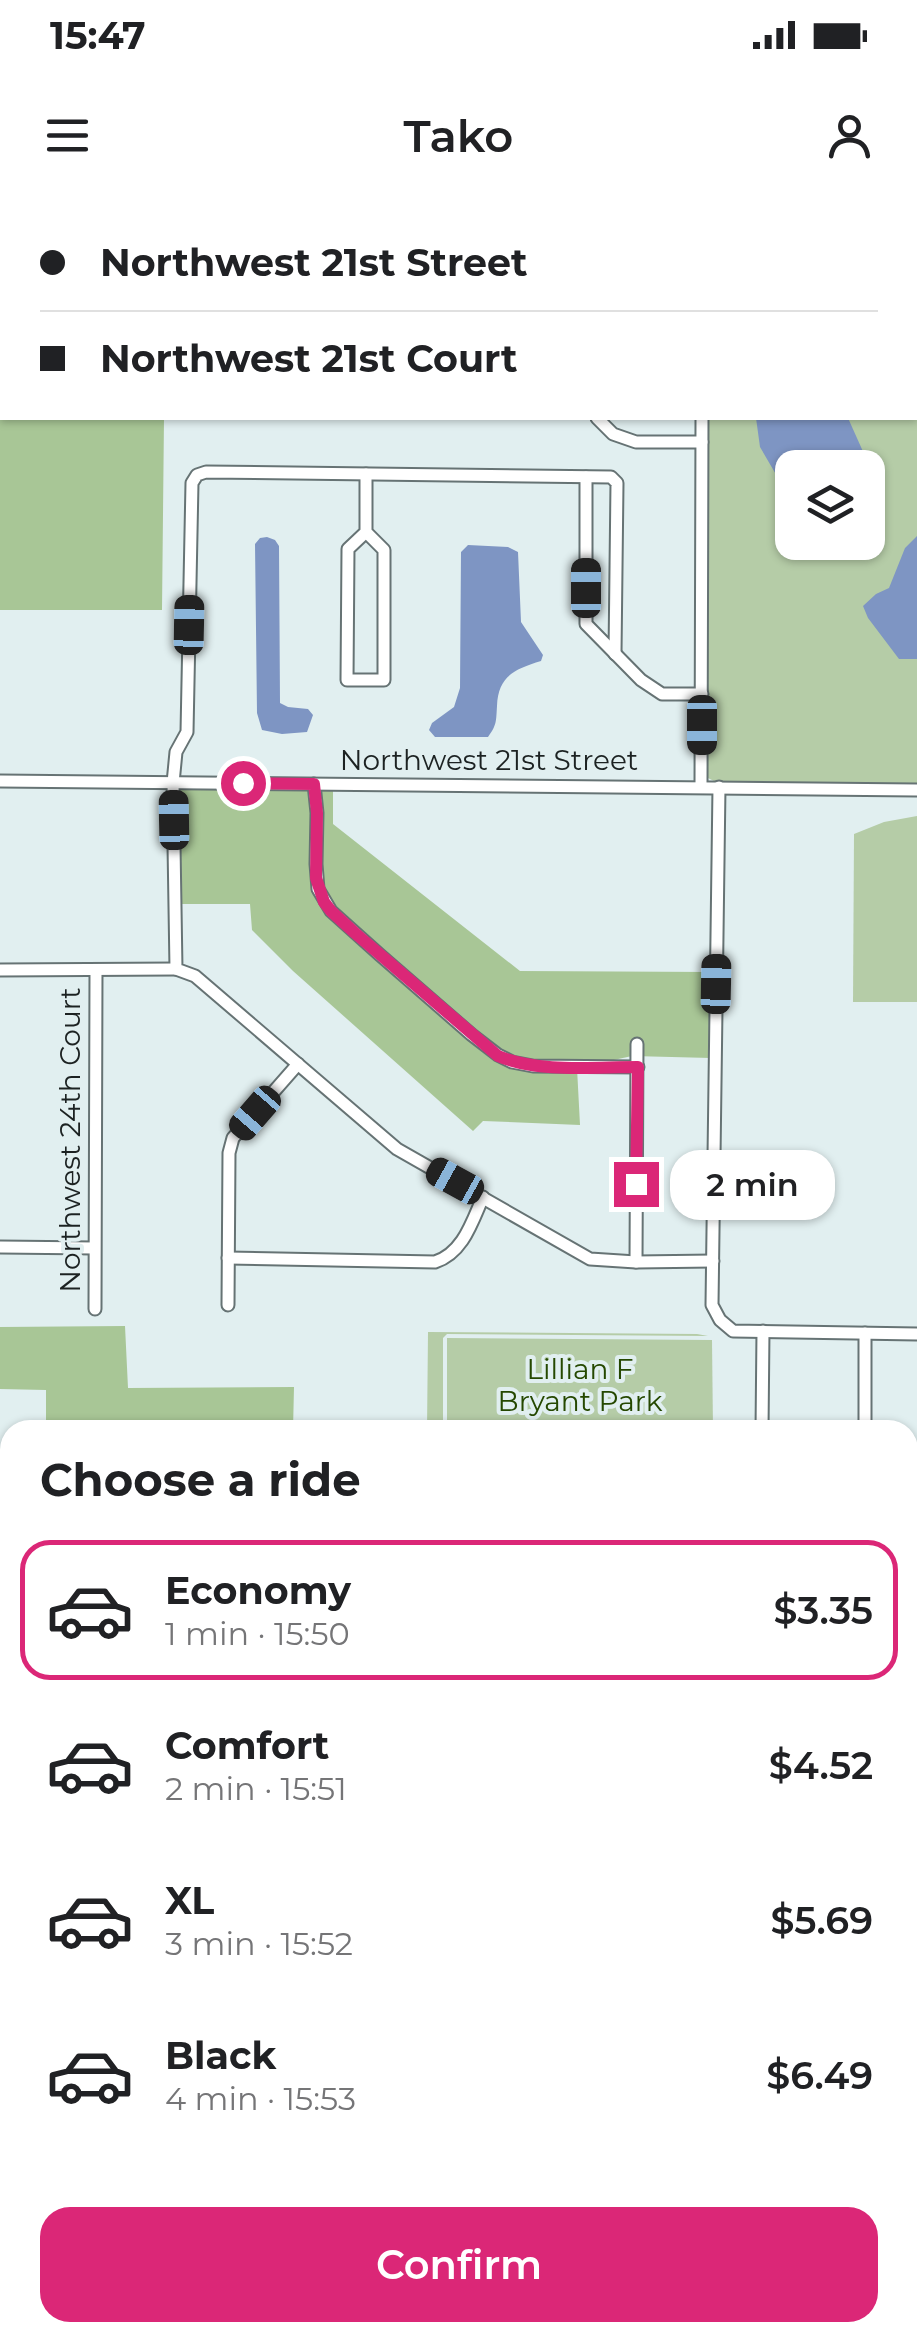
<!DOCTYPE html>
<html lang="en">
<head>
<meta charset="utf-8">
<style>
  body { margin:0; font-family:Montserrat,sans-serif; background:#f6f6f6; color:#202124; height:100vh; display:flex; flex-direction:column; font-size:38px; white-space:nowrap }
  * { box-sizing:border-box; margin:0 }
  p { font-size:32px; color:#757577 }
  .icon { flex:none; width:55px; height:55px; fill:none; stroke:currentColor; stroke-width:2; stroke-linecap:round; stroke-linejoin:round }
  .map { position:relative; flex:1; overflow:hidden }
  .details { position:absolute; left:0px; top:1220px; width:918px; height:922px; display:flex; flex-direction:column; background:#fff; border-radius:30px 30px 0 0; box-shadow:0 2px 8px #0004 }
  .details>* { flex:none }
  .top-card { position:absolute; left:0px; top:0px; width:918px; height:220px; box-shadow:0 2px 8px #0004; display:grid; align-content:center; height:220px; padding:0 40px; background:#fff }
  .buttons { position:absolute; left:775px; top:250px; display:grid; gap:20px }
  .buttons a { display:grid; place-items:center; width:110px; height:110px; border-radius:20px; background:#fff; box-shadow:0 2px 8px #0004; font-size:50px }
  .end { position:absolute; width:45px; height:45px; margin:-22px; border:12px solid #db2777; background:#fff; box-shadow:0 0 0 5px #fff }
  .from { border-radius:50% }
  .bubble { position:absolute; height:70px; border-radius:30px; background:#fff; box-shadow:0 2px 8px #0004; font-size:32px; font-weight:600; line-height:70px; text-align:center }
  .car { position:absolute; width:30px; height:60px; margin:-30px -15px; border-radius:12px; box-shadow:0 0 8px 2px #0007; background:linear-gradient(#222 24%,#8ab4d8 0 40%,#222 0 76%,#8ab4d8 0 86%,#222 0) }
  .top-card b { display:flex; align-items:center; gap:35px; height:95px; font-size:38px }
  .top-card b+b { border-top:2px solid #e0e0e0 }
  .top-card i { width:25px; height:25px; background:#202124 }
  ul { padding:0; list-style:none }
  li { display:flex; align-items:center; gap:30px; height:140px; margin:0 20px 15px; padding:0 20px; border:5px solid transparent; border-radius:30px }
  li div { flex:1 }
  li b { display:block; font-size:38px }
  li em { font-style:normal; font-weight:600 }
  li.on { border-color:#db2777 }
  li>.icon { width:90px; height:90px; stroke-width:1.5 }
  h2 { padding:0 40px; font-size:45px; line-height:120px }
  .action { display:flex; gap:20px; margin-top:auto; padding:20px 40px }
  .action a { flex:1; height:115px; border-radius:30px; background:#db2777; color:#fff; font-size:40px; font-weight:600; line-height:115px; text-align:center }
  .status { display:flex; justify-content:space-between; align-items:center; height:70px; padding:0 50px; background:#fff; direction:ltr }
  .status svg { height:28px; fill:currentColor }
  header { display:flex; justify-content:space-between; align-items:center; height:130px; padding:0 40px; background:#fff; font-size:45px; font-weight:600 }
  .map>svg:first-child { display:block }
  .green { fill:#b5cca7; fill-rule:evenodd }
  .forest { fill:#a8c696 }
  .water { fill:#7e95c3 }
  .lines { fill:none; stroke-linecap:round; stroke-linejoin:round }
  .street-casing { stroke:#667374; stroke-width:15 }
  .street { stroke:#fff; stroke-width:11 }
  .route { stroke:#db2777; stroke-width:12 }
  .labels { text-anchor:middle; dominant-baseline:central; stroke-width:8; stroke-linejoin:round; paint-order:stroke }
  .street-label { font-size:28px; fill:#1c2222; stroke:#e1eff0 }
  .park-label { font-size:28px; fill:#254801; stroke:#e1eff0 }
</style>
</head>
<body>
<div class="status"><b>15:47</b><svg viewBox="0 0 49 12"><path d="M0 12V9h3v3zM5 12V6h3v6zM10 12V3h3v9zM15 12V0h3v12zM26 1h20v11H26zM47 4h2v5h-2z"/></svg></div>
<header><svg class="icon" aria-label="menu" viewBox="0 0 24 24"><path d="M4 6h16M4 12h16M4 18h16"/></svg>Tako<svg class="icon" aria-label="person" viewBox="0 0 24 24"><circle cx="12" cy="8" r="4"/><path d="M4 21q1-7 8-7t8 7"/></svg></header>
<div class="map">
<svg width="917" height="2141" viewBox="0 0 917 2141">
  <rect width="100%" height="100%" fill="#e1eff0"/>
  <!-- green -->
  <g class="green">
    <path d="M692,0H917V584L714,581L708,578L704,568L707,218H915V2H693ZM792,268H868V342H792Z"/>
    <polygon points="917,616 917,802 853,802 854,634 884,622"/>
    <polygon points="428,1132 697,1134 708,1136 447,1134 443,1138 443,1230 427,1230"/>
    <polygon points="447,1138 712,1140 713,1230 447,1230"/>
  </g>
  <!-- forest -->
  <g class="forest">
    <polygon points="0,0 165,0 165,2 2,2 2,218 164,218 162,410 0,410"/>
    <polygon points="178,588 333,589 333,624 520,771 710,772 711,858 632,856 577,868 580,925 483,921 473,931 293,771 252,730 250,704 179,704"/>
    <polygon points="125,1126 128,1188 294,1187 293,1230 46,1230 46,1190 0,1189 0,1127"/>
    <polygon points="10,1254 10,1484 0,1484 0,1255"/>
    <polygon points="917,1741 917,1862 908,1863 908,1742"/>
    <polygon points="908,1948 917,1948 917,2141 845,2141 845,2133 908,2132"/>
  </g>
  <!-- water -->
  <g class="water">
    <polygon points="756,218 848,218 865,256 861,267 792,268 792,296 788,295 760,247"/>
    <polygon points="917,336 917,459 899,459 868,418 863,406 876,394 889,388 905,348"/>
    <polygon points="267,337 275,340 279,346 280,503 288,507 308,509 313,515 307,532 282,534 262,530 257,513 255,344 260,338"/>
    <path d="M468,345L508,347L518,352L521,422L543,455L541,461C515,469 498,476 497,506C496,521 497,525 488,537H435L429,530L432,523L454,507L460,488L461,352Z"/>
  </g>
  <g class="lines">
    <defs>
      <g id="street">
        <polyline points="685,0 686,2"/>
        <polyline points="232,2 232,0"/>
        <polyline points="345,2 345,0"/>
        <polyline points="459,2 459,0"/>
        <polyline points="597,218 613,234 636,242 702,242"/>
        <polyline points="586,277 586,424 641,480 662,494 702,494"/>
        <polyline points="366,332 384,350 384,480 347,480 348,349 366,332 366,274"/>
        <polyline points="615,454 617,283 611,277 206,272 197,275 192,283 187,532 176,552 173,583 176,769 195,776 397,949 590,1059 636,1062 713,1061"/>
        <polyline points="0,581 917,590"/>
        <polyline points="314,584 317,613 316,664 318,689 331,711 380,755 472,835 498,855 512,862 533,866 638,867"/>
        <polyline points="701,587 702,218"/>
        <polyline points="719,587 712,1105 720,1120 733,1131 917,1134"/>
        <polyline points="0,770 176,769"/>
        <polyline points="0,1047 94,1048"/>
        <path d="M228,1058L435,1062C463,1053 472,1022 483,997"/>
        <polyline points="636,1062 637,844"/>
        <polyline points="228,1105 229,953 233,938 298,864"/>
        <polyline points="95,1109 96,771"/>
        <polyline points="865,1133 865,1230"/>
        <polyline points="762,1230 763,1131"/>
        <polyline points="908,1405 917,1405"/>
        <polyline points="908,1676 917,1676"/>
        <polyline points="908,1943 917,1942"/>
        <polyline points="0,2116 10,2121"/>
        <polyline points="33,2132 50,2141"/>
        <polyline points="152,2141 152,2132"/>
        <polyline points="426,2141 426,2132"/>
        <polyline points="556,2141 556,2132"/>
      </g>
    </defs>
    <!-- street casing -->
    <use href="#street" class="street-casing"/>
    <!-- street -->
    <use href="#street" class="street"/>
  </g>
  <g class="lines">
    <!-- route -->
    <path class="route" d="M243,583L314,584L317,613L316,678L324,702L331,711L355,733L498,856C538,873 594,867 638,867L636,984"/>
  </g>
  <g class="labels">
    <!-- street labels -->
    <g class="street-label">
      <text x="489" y="560">Northwest 21st Street</text>
      <text transform="translate(70 940) rotate(-90)">Northwest 24th Court</text>
    </g>
    <!-- park labels -->
    <g class="park-label">
      <text x="580" y="1169">Lillian F<tspan x="580" dy="32">Bryant Park</tspan></text>
    </g>
  </g>
</svg>
<div class="buttons">
<a><svg class="icon" aria-label="layers" viewBox="0 0 24 24"><path d="M12 4l9 5-9 5-9-5zM3 14l9 5 9-5"/></svg></a>
</div>
<i class="end from" style="left:243px;top:583px"></i>
<i class="end" style="left:636px;top:984px"></i>
<div class="bubble" style="left:670px;top:950px;width:165px">2 min</div>
<i class="car" style="left:586px;top:388px;rotate:0deg"></i>
<i class="car" style="left:189px;top:425px;rotate:1deg"></i>
<i class="car" style="left:702px;top:525px;rotate:180deg"></i>
<i class="car" style="left:174px;top:620px;rotate:359deg"></i>
<i class="car" style="left:716px;top:784px;rotate:1deg"></i>
<i class="car" style="left:255px;top:913px;rotate:221deg"></i>
<i class="car" style="left:455px;top:981px;rotate:299deg"></i>
<div class="top-card">
<b><i class="from"></i>Northwest 21st Street</b>
<b><i></i>Northwest 21st Court</b>
</div>
<section class="details">
<h2>Choose a ride</h2>
<ul>
<li class="on"><svg class="icon" aria-label="car" viewBox="0 0 24 24"><path d="M5 17H2v-5l4-1 3-4h7l3 4 3 1v5h-3M9 17h6M6 11h13"/><circle cx="7" cy="17" r="2"/><circle cx="17" cy="17" r="2"/></svg><div><b>Economy</b><p>1 min · 15:50</p></div><em>$3.35</em></li>
<li><svg class="icon" aria-label="car" viewBox="0 0 24 24"><path d="M5 17H2v-5l4-1 3-4h7l3 4 3 1v5h-3M9 17h6M6 11h13"/><circle cx="7" cy="17" r="2"/><circle cx="17" cy="17" r="2"/></svg><div><b>Comfort</b><p>2 min · 15:51</p></div><em>$4.52</em></li>
<li><svg class="icon" aria-label="car" viewBox="0 0 24 24"><path d="M5 17H2v-5l4-1 3-4h7l3 4 3 1v5h-3M9 17h6M6 11h13"/><circle cx="7" cy="17" r="2"/><circle cx="17" cy="17" r="2"/></svg><div><b>XL</b><p>3 min · 15:52</p></div><em>$5.69</em></li>
<li><svg class="icon" aria-label="car" viewBox="0 0 24 24"><path d="M5 17H2v-5l4-1 3-4h7l3 4 3 1v5h-3M9 17h6M6 11h13"/><circle cx="7" cy="17" r="2"/><circle cx="17" cy="17" r="2"/></svg><div><b>Black</b><p>4 min · 15:53</p></div><em>$6.49</em></li>
</ul>
<div class="action"><a>Confirm</a></div>
</section>
</div>
</body>
</html>
